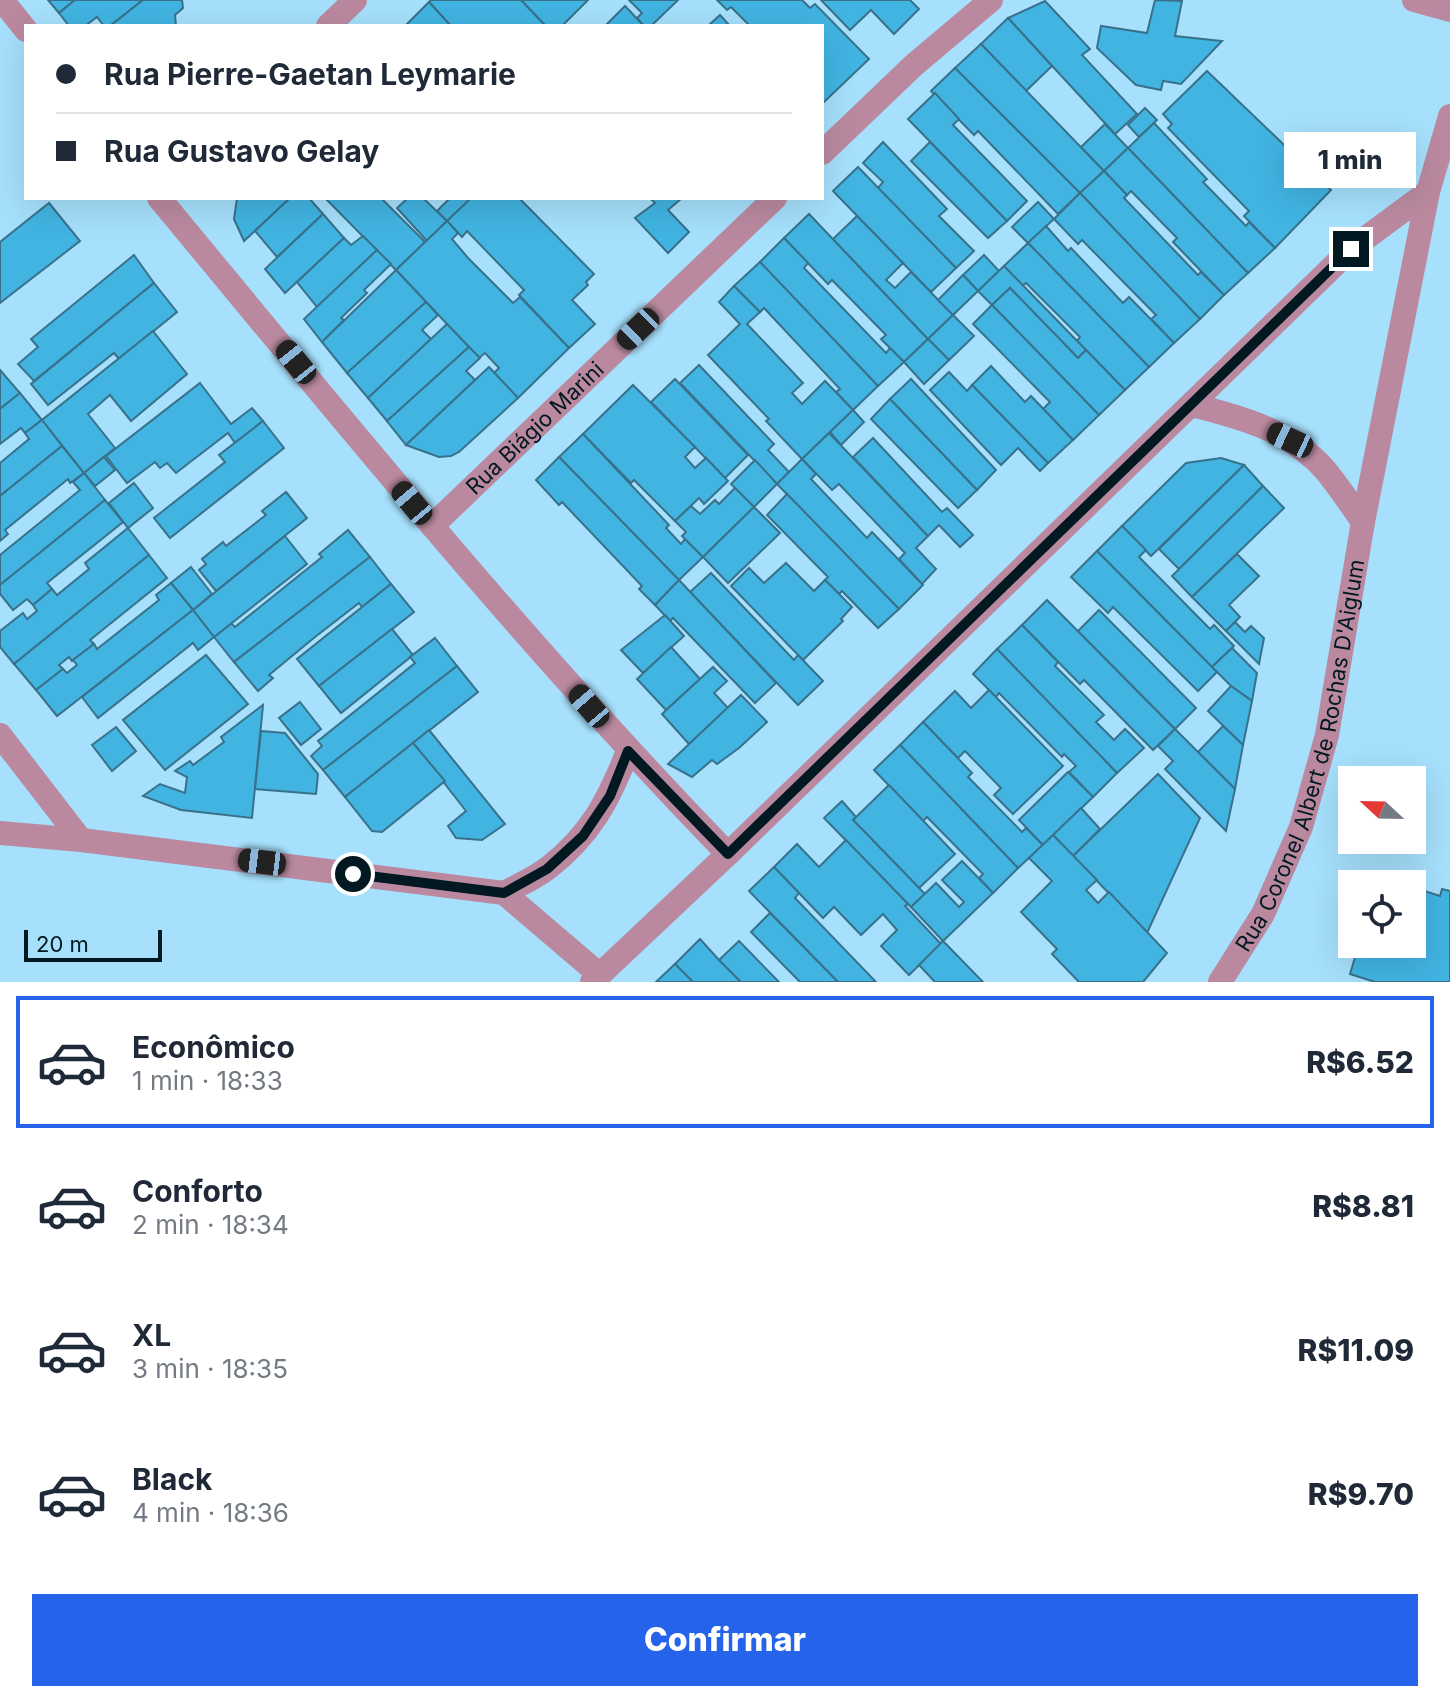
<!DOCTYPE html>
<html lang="pt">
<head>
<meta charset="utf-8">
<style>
  body { margin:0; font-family:Inter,sans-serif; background:#f2f2f3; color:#1f2937; height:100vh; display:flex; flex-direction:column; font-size:30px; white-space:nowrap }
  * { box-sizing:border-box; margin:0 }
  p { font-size:26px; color:#747a83 }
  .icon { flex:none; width:44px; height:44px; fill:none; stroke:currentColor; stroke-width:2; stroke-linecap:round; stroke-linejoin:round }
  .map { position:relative; height:982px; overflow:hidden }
  .drawer { display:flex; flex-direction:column; background:#fff; flex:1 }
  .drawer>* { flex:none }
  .top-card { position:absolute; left:24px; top:24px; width:800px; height:176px; border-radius:0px; box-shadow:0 8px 32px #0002; display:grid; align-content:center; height:176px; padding:0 32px; background:#fff }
  .needle { width:52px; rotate:292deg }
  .controls { position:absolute; left:1338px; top:766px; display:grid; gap:16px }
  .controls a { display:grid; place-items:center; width:88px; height:88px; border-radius:0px; background:#fff; box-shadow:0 8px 32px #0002; font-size:40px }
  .scale { position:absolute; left:24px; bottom:20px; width:138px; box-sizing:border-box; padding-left:8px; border:4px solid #021922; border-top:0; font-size:22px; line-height:28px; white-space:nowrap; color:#021922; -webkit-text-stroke:6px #a6e0fc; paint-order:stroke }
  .end { position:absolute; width:36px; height:36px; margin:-18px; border:10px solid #021922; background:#fff; box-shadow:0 0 0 4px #fff }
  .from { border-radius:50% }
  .bubble { position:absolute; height:56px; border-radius:0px; background:#fff; box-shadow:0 8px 32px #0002; font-size:26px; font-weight:800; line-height:56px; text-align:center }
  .car { position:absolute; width:24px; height:48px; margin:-24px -12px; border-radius:10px; box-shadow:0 0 6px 2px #0007; background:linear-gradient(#222 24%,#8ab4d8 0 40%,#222 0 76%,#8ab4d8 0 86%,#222 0) }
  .top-card b { display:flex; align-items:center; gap:28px; height:76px; font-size:30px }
  .top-card b+b { border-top:2px solid #e0e1e3 }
  .top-card i { width:20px; height:20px; background:#1f2937 }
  ul { padding:14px 0 0; list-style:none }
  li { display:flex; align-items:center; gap:24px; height:132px; margin:0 16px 12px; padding:0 16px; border:4px solid transparent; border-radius:0px }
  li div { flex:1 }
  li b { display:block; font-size:30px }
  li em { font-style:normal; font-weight:800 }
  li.on { border-color:#2563eb }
  li>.icon { width:72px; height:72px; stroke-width:1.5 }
  .button { display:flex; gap:16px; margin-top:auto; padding:16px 32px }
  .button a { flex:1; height:92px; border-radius:0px; background:#2563eb; color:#fff; font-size:32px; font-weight:800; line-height:92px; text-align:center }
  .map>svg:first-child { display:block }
  .building { fill:#41b4e2; stroke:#39718a; stroke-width:2 }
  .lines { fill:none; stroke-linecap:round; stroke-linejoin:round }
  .minor { stroke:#ba89a0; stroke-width:24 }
  .route { stroke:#021922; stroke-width:10 }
  .labels { text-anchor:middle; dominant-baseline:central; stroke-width:7; stroke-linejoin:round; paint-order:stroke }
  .street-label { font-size:22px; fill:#021922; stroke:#a6e0fc }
</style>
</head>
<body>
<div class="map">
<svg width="1450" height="982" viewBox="0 0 1450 982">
  <rect width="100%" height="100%" fill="#a6e0fc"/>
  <!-- building -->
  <g class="building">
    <polygon points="48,0 75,0 59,13"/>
    <polygon points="75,0 143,0 110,26 104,26 97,17 85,26 69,26 59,13"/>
    <polygon points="143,0 182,0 183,8 175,15 176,26 110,26"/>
    <polygon points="431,0 521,0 546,26 451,26 429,2"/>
    <polygon points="521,0 588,0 562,26 546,26"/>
    <polygon points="629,0 678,0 651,26 644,26 637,18 642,13"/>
    <polygon points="717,0 802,0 810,8 815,4 869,59 822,104 822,26 750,26 731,7 727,10"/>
    <polygon points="821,0 910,0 919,9 894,34 871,10 850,30"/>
    <polygon points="1155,0 1182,1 1175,36 1222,41 1181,84 1163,81 1161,90 1136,85 1097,48 1101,26 1147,33"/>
    <polygon points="1045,1 1090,49 1082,55 1137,114 1115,134 1008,18"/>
    <polygon points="429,2 451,26 405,26"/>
    <polygon points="625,6 644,26 605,26"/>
    <polygon points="720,15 730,26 708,26"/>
    <polygon points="1008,18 1052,66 1026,91 981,44"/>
    <polygon points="981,44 1104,171 1080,193 955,68"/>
    <polygon points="955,68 1080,193 1058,214 978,131 974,135 931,91"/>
    <polygon points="1207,71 1331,190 1275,248 1244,216 1249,211 1168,128 1172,124 1163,114"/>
    <polygon points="935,93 959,119 953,125 1027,201 1007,221 908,119"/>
    <polygon points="1145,108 1157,120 1139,137 1128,125"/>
    <polygon points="1154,123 1207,179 1203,182 1246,226 1249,222 1275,248 1248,273 1128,148"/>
    <polygon points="1105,124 1128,148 1104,171 1081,147"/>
    <polygon points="883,142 947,209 939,216 974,251 956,268 878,188 883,182 863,163"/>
    <polygon points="930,142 1007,221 988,238 911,161"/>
    <polygon points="1128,148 1248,273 1224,295 1173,242 1177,238 1131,191 1127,195 1104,171"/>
    <polygon points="858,167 956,268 931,292 833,191"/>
    <polygon points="1104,171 1127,195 1124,198 1198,275 1201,272 1224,295 1200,319 1080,193"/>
    <polygon points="1080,193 1200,319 1174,343 1151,319 1156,315 1082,240 1078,244 1054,219"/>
    <polygon points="237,198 290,198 244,241 234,219"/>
    <polygon points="290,198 309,198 323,214 277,257 255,231"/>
    <polygon points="325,198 381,198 425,242 396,270"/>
    <polygon points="408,198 423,198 447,221 427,241 397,208"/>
    <polygon points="450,198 471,199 447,221 437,211"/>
    <polygon points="519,198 594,274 586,282 588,285 572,300 595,324 569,348 519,295 524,290 467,231 462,237 447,221 471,198"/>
    <polygon points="650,198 682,198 668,210 689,232 668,253 635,218 655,203"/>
    <polygon points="1038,202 1054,219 1028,243 1012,227"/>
    <polygon points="49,203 80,241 0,303 0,242"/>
    <polygon points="323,214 344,238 285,293 265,269"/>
    <polygon points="809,214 928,339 904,362 881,339 886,335 832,280 828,284 784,238"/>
    <polygon points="857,216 903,263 886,280 895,288 911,272 953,315 928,339 833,239"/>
    <polygon points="447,221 458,233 452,239 468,258 513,303 520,297 569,348 518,398 494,373 499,368 485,353 479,358 396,270"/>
    <polygon points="1046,226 1068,251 1071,248 1123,303 1129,297 1174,343 1149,367 1028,243"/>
    <polygon points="363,236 377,250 317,307 297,282 344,238 351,245"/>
    <polygon points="784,238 808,263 804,268 886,353 890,348 904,362 878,386 760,262"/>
    <polygon points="1028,243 1149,367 1125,390 1077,341 1080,337 1026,283 1022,286 1004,266"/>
    <polygon points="377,250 391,264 364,290 367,293 341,318 344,320 322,342 304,319"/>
    <polygon points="134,255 154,283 34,381 18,364 38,347 31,339"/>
    <polygon points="984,255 999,271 978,291 963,275"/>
    <polygon points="760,262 878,386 853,410 836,392 840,389 764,308 760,312 734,286"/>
    <polygon points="1004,266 1086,350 1078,358 1010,288 992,305 978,291"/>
    <polygon points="396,270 426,302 347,373 322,342"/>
    <polygon points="963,275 978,291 953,315 938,300"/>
    <polygon points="154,283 177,312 119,359 114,353 48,405 31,384"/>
    <polygon points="734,286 760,312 747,324 803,383 792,393 802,404 825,381 853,410 802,459 766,421 769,419 708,355 740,324 719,302"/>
    <polygon points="1010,288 1078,358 1086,350 1125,390 1099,415 992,305"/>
    <polygon points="426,302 438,315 422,330 431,339 368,398 347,373"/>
    <polygon points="992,305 1099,415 1073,440 1043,409 1050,402 973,324"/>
    <polygon points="953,315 974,336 949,360 928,339"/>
    <polygon points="447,324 469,347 387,421 368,398"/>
    <polygon points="153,331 187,374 131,421 110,395 88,414 115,448 84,473 42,420"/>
    <polygon points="928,339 949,360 924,384 904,362"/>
    <polygon points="469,347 480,358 466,371 475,380 406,445 387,421"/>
    <polygon points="699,365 774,444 768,450 789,472 777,484 680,383"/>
    <polygon points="991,366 1025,402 1031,396 1073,440 1048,463 972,385"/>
    <polygon points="489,367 518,398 459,452 451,456 439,457 406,445"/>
    <polygon points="0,370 20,393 0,409"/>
    <polygon points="949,372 967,391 972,385 1048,463 1040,471 1018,448 1001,465 930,390"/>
    <polygon points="675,379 748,455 725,478 651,402"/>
    <polygon points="911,379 996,470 977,490 890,399"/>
    <polygon points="200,383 231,424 252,408 263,421 235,443 228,433 176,473 167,463 160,468 155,462 127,483 106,456"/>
    <polygon points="633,385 695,447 685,457 695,468 706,458 728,481 704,504 699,498 675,521 634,480 631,483 583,434"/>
    <polygon points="20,393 42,420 25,433 21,428 0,444 0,409"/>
    <polygon points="890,399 977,490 958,508 871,419"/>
    <polygon points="853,410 864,422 841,445 830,432"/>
    <polygon points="42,420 62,446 0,496 0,463 29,439 25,433"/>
    <polygon points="263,421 284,448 170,538 154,518 225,462 219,455"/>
    <polygon points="829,433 928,536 916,548 936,569 922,584 899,559 905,553 839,484 832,490 802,459"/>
    <polygon points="583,434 669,525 666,528 681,544 685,539 703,557 679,580 559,457"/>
    <polygon points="873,438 942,512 947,508 973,535 960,547 939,525 928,536 853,457"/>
    <polygon points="62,446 84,473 70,483 68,479 5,530 8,534 0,541 0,496"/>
    <polygon points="104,457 115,470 95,486 84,473"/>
    <polygon points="559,457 679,580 655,605 639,589 642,586 562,502 559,505 536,480"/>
    <polygon points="1221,458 1244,465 1151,556 1122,526 1186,463"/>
    <polygon points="802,459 816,474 811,479 867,538 872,532 923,585 899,609 777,484"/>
    <polygon points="755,460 777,484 754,507 731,484"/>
    <polygon points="1244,465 1263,486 1179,569 1159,549"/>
    <polygon points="84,473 105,500 0,585 0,555 80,490 73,482"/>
    <polygon points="134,483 153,508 128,528 109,503"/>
    <polygon points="1263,486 1284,508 1192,597 1172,576"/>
    <polygon points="735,488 754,507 703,557 682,536 686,532 675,521 691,506 700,514 715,500 719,504"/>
    <polygon points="286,492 307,518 216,591 199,570 206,564 202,559 223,542 226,546 266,515 262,511"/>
    <polygon points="787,494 899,609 878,628 842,591 839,594 825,580 828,577 767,515"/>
    <polygon points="105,500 123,522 47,583 52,589 33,605 27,599 13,610 0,594 0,585"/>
    <polygon points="754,507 780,533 728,583 703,557"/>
    <polygon points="1122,526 1146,550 1139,557 1210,629 1214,625 1234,646 1212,667 1097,551"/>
    <polygon points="128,528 149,555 14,664 0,647 0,631 23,613 27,619 37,611 33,605 52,589 57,595 89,569 85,563"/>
    <polygon points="348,530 370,557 234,662 214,637 231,623 235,627 322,557 319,554"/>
    <polygon points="285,536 307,564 214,637 193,610"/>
    <polygon points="1097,551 1217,672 1198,691 1113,607 1108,613 1071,577"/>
    <polygon points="1237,554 1259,576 1229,605 1240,617 1226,631 1192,597"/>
    <polygon points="149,555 167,578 90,640 94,644 72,661 69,657 59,665 63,669 36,690 14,664"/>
    <polygon points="370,557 391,584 362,607 359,603 315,637 269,675 273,678 258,691 234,662"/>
    <polygon points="786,563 814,591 825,580 852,607 841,619 843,621 803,660 731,586 749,568 764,583"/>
    <polygon points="191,567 212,594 193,610 171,583"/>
    <polygon points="711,573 794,660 798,655 823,681 798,705 690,592"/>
    <polygon points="679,580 776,683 755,703 673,618 670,621 655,605"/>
    <polygon points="171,583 193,610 57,716 36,690 63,669 67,673 77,665 73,660 94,644 97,649 159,600 156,595"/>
    <polygon points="391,584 414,612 319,686 297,659"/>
    <polygon points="1047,600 1175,729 1153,750 1084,680 1080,684 1022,625"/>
    <polygon points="193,610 214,637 198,650 193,643 98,718 82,697"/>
    <polygon points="1099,610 1196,708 1175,729 1078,631"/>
    <polygon points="665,615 684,636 643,673 621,650"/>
    <polygon points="1235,622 1245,632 1251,626 1264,638 1259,664 1226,631"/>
    <polygon points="1022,625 1058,662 1055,666 1104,715 1096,722 1114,740 1125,729 1144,748 1117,773 997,649"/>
    <polygon points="392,629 413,655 341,713 319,686"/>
    <polygon points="435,638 457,666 323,770 311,756 322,746 318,741 415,663 410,657"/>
    <polygon points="671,647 700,679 666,710 637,679"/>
    <polygon points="1232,648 1257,673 1252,701 1231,686 1212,667"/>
    <polygon points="997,649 1117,773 1093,797 1069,772 1076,766 1064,754 1062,757 999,693 996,697 973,674"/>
    <polygon points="206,655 248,704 165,770 123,720"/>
    <polygon points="457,666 478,692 345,797 323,770"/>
    <polygon points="713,667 727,681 714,693 728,708 689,744 662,714"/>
    <polygon points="1231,686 1252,701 1243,745 1208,711"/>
    <polygon points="989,690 1063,766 1013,814 994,795 1001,788 965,751 958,758 923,722 955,691 971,708"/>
    <polygon points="741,695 767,722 739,748 717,764 712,760 692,777 668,764"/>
    <polygon points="300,702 321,729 301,745 279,718"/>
    <polygon points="263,705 252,818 181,810 143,796 160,784 185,793 187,777 175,771 190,761 193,765 224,742 221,737"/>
    <polygon points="923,722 972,773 968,777 1022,832 1026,828 1043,845 1018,868 900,745"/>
    <polygon points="1223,726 1243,745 1235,789 1198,752"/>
    <polygon points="116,727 136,751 112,771 92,745"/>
    <polygon points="1175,729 1235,789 1226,831 1165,769 1173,761 1158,746"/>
    <polygon points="429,730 505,824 482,840 456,838 448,826 466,811 413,743"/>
    <polygon points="261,731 285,733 318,774 316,794 255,789"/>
    <polygon points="413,743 445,781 382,832 372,831 345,797"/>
    <polygon points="900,745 1018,868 993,893 979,878 983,874 927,817 923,821 874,770"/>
    <polygon points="1068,772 1093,797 1043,845 1019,820"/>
    <polygon points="1158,774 1200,818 1147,933 1073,856"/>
    <polygon points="889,785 955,854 919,888 853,820"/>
    <polygon points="842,801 856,817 853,820 925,894 911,907 824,818"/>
    <polygon points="1081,808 1100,829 1073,856 1053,835"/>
    <polygon points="1053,835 1097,880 1086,890 1098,903 1109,892 1167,953 1143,982 1079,982 1052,954 1057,949 1021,912 1052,881 1029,858"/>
    <polygon points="846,840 908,904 905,906 941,944 909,975 881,946 897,930 883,914 861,935 834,907 823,918 774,867 797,844 819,867"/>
    <polygon points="962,861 993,893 943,941 911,907 936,883 959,907 964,902 942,880"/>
    <polygon points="774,867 799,893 795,898 876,982 838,982 749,891"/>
    <polygon points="1412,887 1440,896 1442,889 1450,891 1450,982 1375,982 1350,974 1359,944 1412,944"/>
    <polygon points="770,913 838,982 800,982 751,932"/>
    <polygon points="700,939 719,960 741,982 693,982 675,964"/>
    <polygon points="739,941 779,982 741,982 719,960"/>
    <polygon points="943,941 983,982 935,982 919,965"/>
    <polygon points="675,964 693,982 656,982"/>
  </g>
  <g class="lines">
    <!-- minor -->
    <g class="minor">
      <polyline points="2,0 26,30"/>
      <polyline points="1414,0 1450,10"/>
      <polyline points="328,26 355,0"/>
      <polyline points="822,153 914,65 991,0"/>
      <path d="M159,198C344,421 526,646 728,854"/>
      <path d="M1192,405C1241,417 1292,431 1326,471C1339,487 1351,505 1363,522"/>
      <path id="s1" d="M432,526L775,198"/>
      <polyline points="0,735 81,840"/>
      <polyline points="0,833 81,840 504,893 600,975"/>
      <path d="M504,893C519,885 535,878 548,868C591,835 609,799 628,751"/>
      <polyline points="592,982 728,854 1351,249 1428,192"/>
      <path id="s2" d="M1220,982L1263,914L1301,827L1327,735L1363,522L1428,192L1450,116"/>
    </g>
  </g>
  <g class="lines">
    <!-- route -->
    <polyline class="route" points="353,874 504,893 547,869 583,836 610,796 628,751 728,854 1351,249"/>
  </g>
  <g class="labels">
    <!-- street labels -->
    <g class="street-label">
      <text stroke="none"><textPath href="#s1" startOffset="142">Rua Biágio Marini</textPath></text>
      <text stroke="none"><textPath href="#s2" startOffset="244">Rua Coronel Albert de Rochas D'Aiglum</textPath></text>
    </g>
  </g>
</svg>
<div class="controls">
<a><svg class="needle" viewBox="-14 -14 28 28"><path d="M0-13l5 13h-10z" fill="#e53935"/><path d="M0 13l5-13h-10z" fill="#747a83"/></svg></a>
<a><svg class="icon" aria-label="locate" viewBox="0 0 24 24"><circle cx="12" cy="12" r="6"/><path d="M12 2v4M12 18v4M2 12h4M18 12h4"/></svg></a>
</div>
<div class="scale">20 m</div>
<i class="end from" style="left:353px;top:874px"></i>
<i class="end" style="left:1351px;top:249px"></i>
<div class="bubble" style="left:1284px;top:132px;width:132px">1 min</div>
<i class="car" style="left:638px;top:329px;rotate:226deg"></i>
<i class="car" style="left:296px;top:362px;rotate:321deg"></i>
<i class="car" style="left:1290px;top:440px;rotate:295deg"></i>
<i class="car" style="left:412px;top:503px;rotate:320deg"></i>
<i class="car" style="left:589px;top:706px;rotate:319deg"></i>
<i class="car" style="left:262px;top:862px;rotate:277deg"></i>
<div class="top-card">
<b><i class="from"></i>Rua Pierre-Gaetan Leymarie</b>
<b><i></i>Rua Gustavo Gelay</b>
</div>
</div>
<section class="drawer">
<ul>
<li class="on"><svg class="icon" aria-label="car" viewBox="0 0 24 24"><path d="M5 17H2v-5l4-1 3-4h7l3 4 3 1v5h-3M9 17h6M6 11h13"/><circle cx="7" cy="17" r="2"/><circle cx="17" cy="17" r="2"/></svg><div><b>Econômico</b><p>1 min · 18:33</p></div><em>R$6.52</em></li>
<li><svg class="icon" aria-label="car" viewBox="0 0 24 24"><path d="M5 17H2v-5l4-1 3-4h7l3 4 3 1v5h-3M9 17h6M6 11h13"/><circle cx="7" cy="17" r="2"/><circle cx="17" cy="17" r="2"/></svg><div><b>Conforto</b><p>2 min · 18:34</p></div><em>R$8.81</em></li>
<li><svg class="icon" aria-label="car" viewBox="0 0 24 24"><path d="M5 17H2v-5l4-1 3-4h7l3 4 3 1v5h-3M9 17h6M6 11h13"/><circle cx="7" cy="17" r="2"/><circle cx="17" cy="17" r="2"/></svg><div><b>XL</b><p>3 min · 18:35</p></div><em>R$11.09</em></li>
<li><svg class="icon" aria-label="car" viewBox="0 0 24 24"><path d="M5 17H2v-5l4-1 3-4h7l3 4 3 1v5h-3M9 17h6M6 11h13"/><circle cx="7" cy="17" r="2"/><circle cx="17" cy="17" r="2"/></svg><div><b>Black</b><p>4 min · 18:36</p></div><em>R$9.70</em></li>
</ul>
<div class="button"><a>Confirmar</a></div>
</section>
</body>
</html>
